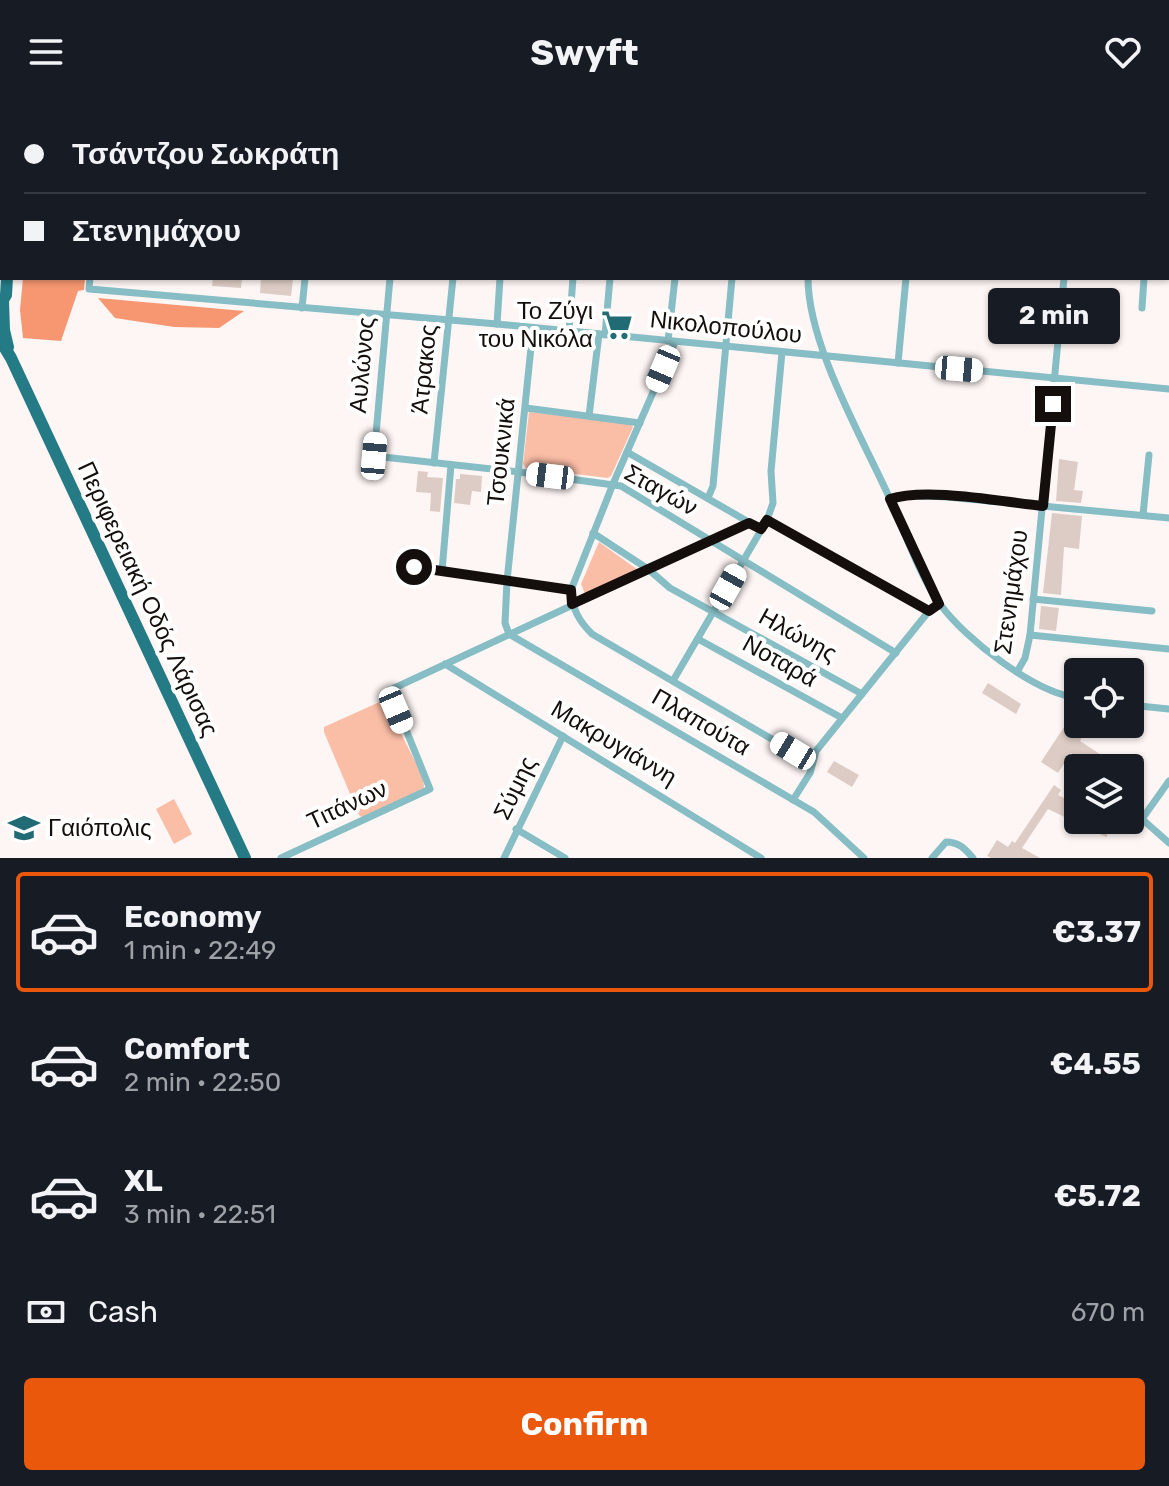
<!DOCTYPE html>
<html lang="en">
<head>
<meta charset="utf-8">
<style>
  body { margin:0; font-family:Rubik,sans-serif; background:#20242c; color:#f1f3f6; height:100vh; display:flex; flex-direction:column; font-size:30px; white-space:nowrap }
  * { box-sizing:border-box; margin:0 }
  p { font-size:26px; color:#9ea1a6 }
  .icon { flex:none; width:44px; height:44px; fill:none; stroke:currentColor; stroke-width:2; stroke-linecap:round; stroke-linejoin:round }
  .map { position:relative; height:754px; overflow:hidden }
  .drawer { display:flex; flex-direction:column; background:#171b24; flex:1 }
  .drawer>* { flex:none }
  .guide { position:absolute; left:0px; top:0px; width:1170px; height:176px; box-shadow:0 2px 6px #0004; display:grid; align-content:center; height:176px; padding:0 24px; background:#171b24 }
  .controls { position:absolute; left:1064px; top:554px; display:grid; gap:16px }
  .controls a { display:grid; place-items:center; width:80px; height:80px; border-radius:8px; background:#171b24; box-shadow:0 2px 6px #0004; font-size:40px }
  .end { position:absolute; width:36px; height:36px; margin:-18px; border:10px solid #140e0c; background:#fff; box-shadow:0 0 0 4px #fff }
  .from { border-radius:50% }
  .bubble { position:absolute; height:56px; border-radius:8px; background:#171b24; box-shadow:0 2px 6px #0004; font-size:26px; font-weight:700; line-height:56px; text-align:center }
  .car { position:absolute; width:24px; height:48px; margin:-24px -12px; border-radius:10px; box-shadow:0 0 6px 2px #0007; background:linear-gradient(#fff 24%,#345 0 40%,#fff 0 76%,#345 0 86%,#fff 0) }
  .guide b { display:flex; align-items:center; gap:28px; height:76px; font-size:30px }
  .guide b+b { border-top:2px solid #363941 }
  .guide i { width:20px; height:20px; background:#f1f3f6 }
  ul { padding:14px 0 0; list-style:none }
  li { display:flex; align-items:center; gap:24px; height:120px; margin:0 16px 12px; padding:0 8px; border:4px solid transparent; border-radius:8px }
  li div { flex:1 }
  li b { display:block; font-size:30px }
  li em { font-style:normal; font-weight:700 }
  li.selected { border-color:#ea580c }
  li>.icon { width:72px; height:72px; stroke-width:1.5 }
  .pay { display:flex; align-items:center; gap:20px; height:88px; padding:0 24px; font-size:30px }
  .pay p { margin-inline-start:auto }
  .action { display:flex; gap:16px; margin-top:auto; padding:16px 24px }
  .action a { flex:1; height:92px; border-radius:8px; background:#ea580c; color:#fff; font-size:32px; font-weight:700; line-height:92px; text-align:center }
  header { display:flex; justify-content:space-between; align-items:center; height:104px; padding:0 24px; background:#171b24; font-size:36px; font-weight:700 }
  .map>svg:first-child { display:block }
  .green { fill:#fabda6 }
  .forest { fill:#f69772 }
  .building { fill:#ddccc5 }
  .lines { fill:none; stroke-linecap:round; stroke-linejoin:round }
  .minor { stroke:#87bdc4; stroke-width:7 }
  .trunk { stroke:#247a85; stroke-width:12 }
  .route { stroke:#140e0c; stroke-width:10 }
  .labels { text-anchor:middle; dominant-baseline:central; stroke-width:8; stroke-linejoin:round; paint-order:stroke }
  .poi-label { font-size:24px; fill:#140e0c; stroke:#fff; text-anchor:end }
  .street-label { font-size:24px; fill:#140e0c; stroke:#fff }
</style>
</head>
<body>
<header><svg class="icon" aria-label="menu" viewBox="0 0 24 24"><path d="M4 6h16M4 12h16M4 18h16"/></svg>Swyft<svg class="icon" aria-label="heart" viewBox="0 0 24 24"><path d="M12 20l-8-8c-3-5 5-10 8-4 3-6 11-1 8 4z"/></svg></header>
<div class="map">
<svg width="1169" height="754" viewBox="0 0 1169 754">
  <rect width="100%" height="100%" fill="#fef6f4"/>
  <!-- green -->
  <g class="green">
    <polygon points="529,308 630,320 633,323 611,372 608,374 526,364 523,360"/>
    <polygon points="599,438 638,466 585,490 581,480"/>
    <polygon points="384,596 423,673 424,684 363,714 359,711 324,628 324,623"/>
    <polygon points="174,695 192,730 174,740 156,705"/>
  </g>
  <!-- forest -->
  <g class="forest">
    <polygon points="23,174 85,174 84,186 78,187 61,237 23,234 20,206"/>
    <polygon points="98,194 244,207 219,224 174,223 115,214"/>
  </g>
  <!-- building -->
  <g class="building">
    <polygon points="213,174 242,174 241,184 212,182"/>
    <polygon points="261,174 293,175 291,192 260,189"/>
    <polygon points="1059,355 1078,358 1074,386 1083,387 1081,399 1056,397"/>
    <polygon points="418,367 428,368 427,373 443,374 440,408 430,407 431,389 416,388"/>
    <polygon points="460,370 482,372 481,388 472,387 470,401 454,399 456,375 460,375"/>
    <polygon points="1052,409 1082,412 1079,445 1064,443 1061,491 1043,489"/>
    <polygon points="1041,502 1059,504 1056,527 1039,525"/>
    <polygon points="988,579 1021,600 1016,610 982,589"/>
    <polygon points="1066,620 1083,631 1080,637 1112,658 1108,664 1094,664 1071,649 1058,669 1041,658"/>
    <polygon points="834,657 859,671 852,683 827,668"/>
    <polygon points="1054,681 1061,686 1058,691 1078,701 1078,716 1114,718 1106,733 1048,705 1022,744 1040,754 991,754 987,752 997,736 1008,743 1012,737 1015,739"/>
  </g>
  <g class="lines">
    <!-- minor -->
    <g class="minor">
      <polyline points="916,0 936,2"/>
      <polyline points="116,2 117,0"/>
      <polyline points="324,2 324,0"/>
      <polyline points="409,2 409,0"/>
      <polyline points="471,2 471,0"/>
      <polyline points="513,2 513,0"/>
      <polyline points="547,2 547,0"/>
      <polyline points="579,2 580,0"/>
      <polyline points="626,2 626,0"/>
      <polyline points="695,2 696,0"/>
      <polyline points="747,2 747,0"/>
      <polyline points="793,2 793,0"/>
      <polyline points="878,2 878,0"/>
      <polyline points="999,2 999,0"/>
      <polyline points="1081,2 1081,0"/>
      <polyline points="1156,2 1156,0"/>
      <polyline points="1168,25 1169,25"/>
      <polyline points="1168,154 1169,154"/>
      <polyline points="90,174 89,185 497,220 1169,285"/>
      <polyline points="390,174 374,352 519,368 621,382 896,549"/>
      <path d="M808,174C808,241 862,333 890,395C905,428 919,471 940,500C965,535 1035,589 1078,594"/>
      <polyline points="302,204 305,174"/>
      <polyline points="1142,204 1144,174"/>
      <polyline points="497,220 500,174"/>
      <polyline points="533,224 507,477 505,519 509,530 814,708 864,754"/>
      <polyline points="569,227 573,174"/>
      <polyline points="605,231 610,174"/>
      <polyline points="668,237 675,174"/>
      <polyline points="898,259 906,174"/>
      <polyline points="526,304 640,319"/>
      <polyline points="589,312 599,230"/>
      <polyline points="627,348 752,420"/>
      <polyline points="434,359 453,174"/>
      <polyline points="708,394 713,382 732,174"/>
      <polyline points="890,395 903,391 947,393 1169,414"/>
      <polyline points="1143,411 1149,351"/>
      <polyline points="767,416 929,507"/>
      <polyline points="593,429 648,465 670,484 862,590"/>
      <path d="M409,466L414,463L571,486C572,505 579,517 592,530L811,658"/>
      <polyline points="442,467 451,361"/>
      <polyline points="571,486 613,380 675,238"/>
      <polyline points="1033,495 1152,507"/>
      <polyline points="1030,531 1169,545"/>
      <polyline points="698,535 842,614"/>
      <polyline points="445,560 761,754"/>
      <polyline points="1017,568 1025,554 1030,531 1064,174"/>
      <polyline points="674,575 767,416 773,399 771,367 782,248"/>
      <polyline points="1130,601 1169,605"/>
      <polyline points="793,696 810,669 816,647 929,507 939,500"/>
      <polyline points="1130,708 1142,715 1169,739"/>
      <polyline points="1142,715 1169,677"/>
      <polyline points="516,725 565,754"/>
      <polyline points="281,754 430,685 390,586 749,419"/>
      <polyline points="504,754 563,632"/>
      <path d="M932,754L946,738C959,738 965,745 973,754"/>
    </g>
    <!-- trunk -->
    <g class="trunk">
      <polyline points="0,159 2,162"/>
      <polyline points="3,197 4,226 8,243"/>
      <polyline points="0,201 6,191 7,174"/>
      <polyline points="0,236 11,254 245,754"/>
    </g>
  </g>
  <g class="lines">
    <!-- route -->
    <path class="route" d="M414,463L571,486L572,500L749,419L761,425L767,416L929,507L939,500L890,395C927,383 1002,398 1043,402L1053,300"/>
  </g>
  <!-- icons -->
  <defs>
    <symbol id="supermarket-bare" viewBox="-9 -9 18 18"><path d="M-6-5.5h2.5l.6 2H6L4.5 2H-2.5L-4.4-4H-6ZM-1.5 3.2a1.3 1.3 0 1 0 .1 0ZM3 3.2a1.3 1.3 0 1 0 .1 0Z" fill="#216b74" stroke="#fff" stroke-width="2.5" paint-order="stroke"/></symbol>
    <symbol id="university-bare" viewBox="-9 -9 18 18"><path d="M0-5L7-2L0 1L-7-2ZM-4 1L0 2.5L4 1V4Q0 6-4 4Z" fill="#216b74" stroke="#fff" stroke-width="2.5" paint-order="stroke"/></symbol>
  </defs>
  <g fill-rule="evenodd">
    <use href="#supermarket-bare" x="595" y="199" width="44" height="44"/>
    <use href="#university-bare" x="2" y="702" width="44" height="44"/>
  </g>
  <g class="labels">
    <!-- poi labels -->
    <g class="poi-label">
      <text x="593" y="207">Το Ζύγι<tspan x="593" dy="28">του Νικόλα</tspan></text>
      <text x="48" y="724" text-anchor="start">Γαιόπολις</text>
    </g>
    <!-- street labels -->
    <g class="street-label">
      <text transform="translate(726 223) rotate(6)">Νικολοπούλου</text>
      <text transform="translate(362 261) rotate(-85)">Αυλώνος</text>
      <text transform="translate(424 265) rotate(-84)">Άτρακος</text>
      <text transform="translate(501 348) rotate(-84)">Τσουκνικά</text>
      <text transform="translate(661 386) rotate(29)">Σταγών</text>
      <text transform="translate(1011 488) rotate(-82)">Στενημάχου</text>
      <text transform="translate(148 495) rotate(65)">Περιφερειακή Οδός Λάρισας</text>
      <text transform="translate(798 531) rotate(29)">Ηλώνης</text>
      <text transform="translate(780 557) rotate(29)">Νοταρά</text>
      <text transform="translate(701 618) rotate(30)">Πλαπούτα</text>
      <text transform="translate(614 639) rotate(31)">Μακρυγιάννη</text>
      <text transform="translate(515 684) rotate(-64)">Σύμης</text>
      <text transform="translate(347 701) rotate(-25)">Τιτάνων</text>
    </g>
  </g>
</svg>
<div class="controls">
<a><svg class="icon" aria-label="locate" viewBox="0 0 24 24"><circle cx="12" cy="12" r="6"/><path d="M12 2v4M12 18v4M2 12h4M18 12h4"/></svg></a>
<a><svg class="icon" aria-label="layers" viewBox="0 0 24 24"><path d="M12 4l9 5-9 5-9-5zM3 14l9 5 9-5"/></svg></a>
</div>
<i class="end from" style="left:414px;top:463px"></i>
<i class="end" style="left:1053px;top:300px"></i>
<div class="bubble" style="left:988px;top:184px;width:132px">2 min</div>
<i class="car" style="left:663px;top:265px;rotate:203deg"></i>
<i class="car" style="left:959px;top:265px;rotate:95deg"></i>
<i class="car" style="left:374px;top:352px;rotate:5deg"></i>
<i class="car" style="left:550px;top:372px;rotate:277deg"></i>
<i class="car" style="left:728px;top:483px;rotate:29deg"></i>
<i class="car" style="left:396px;top:606px;rotate:157deg"></i>
<i class="car" style="left:793px;top:647px;rotate:301deg"></i>
<div class="guide">
<b><i class="from"></i>Τσάντζου Σωκράτη</b>
<b><i></i>Στενημάχου</b>
</div>
</div>
<section class="drawer">
<ul>
<li class="selected"><svg class="icon" aria-label="car" viewBox="0 0 24 24"><path d="M5 17H2v-5l4-1 3-4h7l3 4 3 1v5h-3M9 17h6M6 11h13"/><circle cx="7" cy="17" r="2"/><circle cx="17" cy="17" r="2"/></svg><div><b>Economy</b><p>1 min · 22:49</p></div><em>€3.37</em></li>
<li><svg class="icon" aria-label="car" viewBox="0 0 24 24"><path d="M5 17H2v-5l4-1 3-4h7l3 4 3 1v5h-3M9 17h6M6 11h13"/><circle cx="7" cy="17" r="2"/><circle cx="17" cy="17" r="2"/></svg><div><b>Comfort</b><p>2 min · 22:50</p></div><em>€4.55</em></li>
<li><svg class="icon" aria-label="car" viewBox="0 0 24 24"><path d="M5 17H2v-5l4-1 3-4h7l3 4 3 1v5h-3M9 17h6M6 11h13"/><circle cx="7" cy="17" r="2"/><circle cx="17" cy="17" r="2"/></svg><div><b>XL</b><p>3 min · 22:51</p></div><em>€5.72</em></li>
</ul>
<div class="pay"><svg class="icon" aria-label="cash" viewBox="0 0 24 24"><path d="M3 7h18v10H3z"/><circle cx="12" cy="12" r="2"/></svg>Cash<p>670 m</p></div>
<div class="action"><a>Confirm</a></div>
</section>
</body>
</html>
